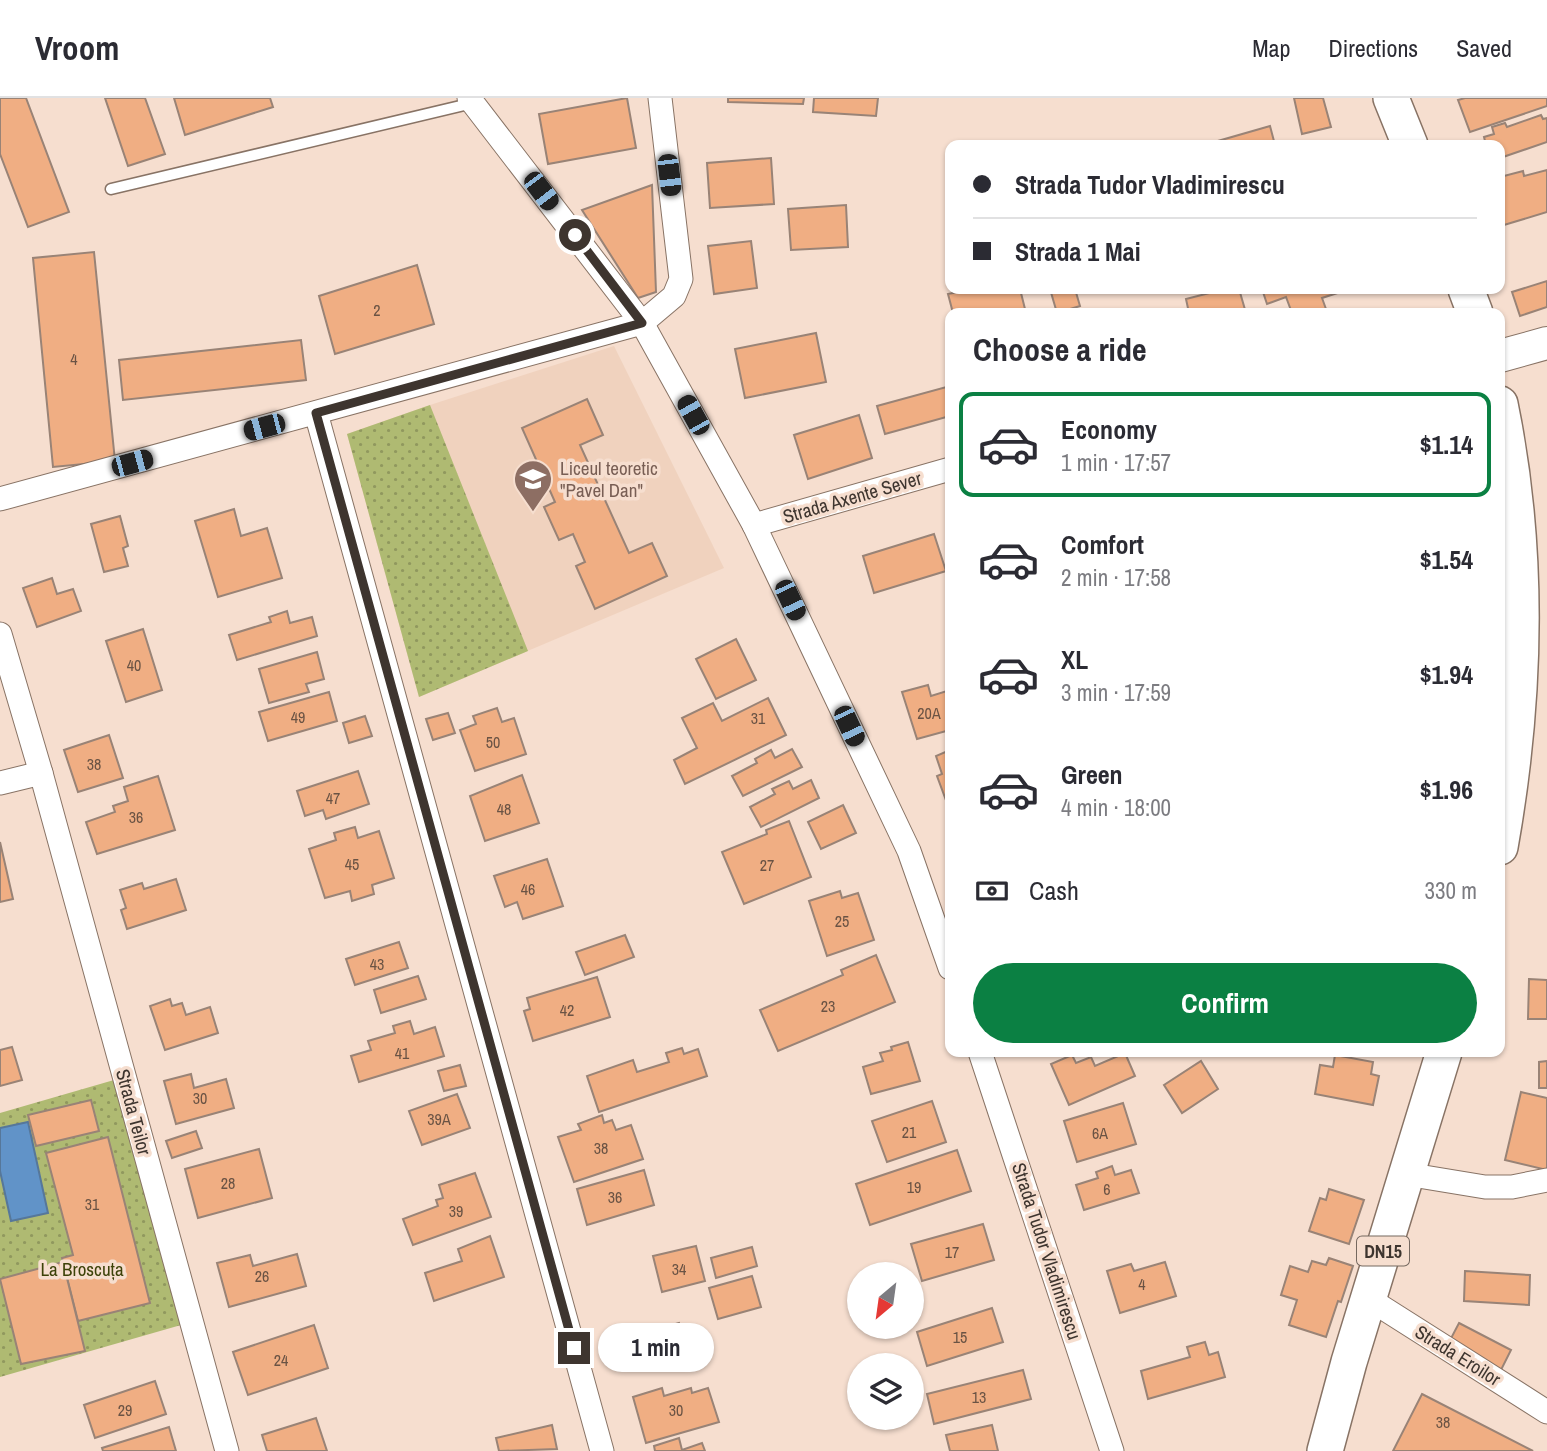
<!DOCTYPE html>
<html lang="en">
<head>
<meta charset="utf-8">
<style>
  body { margin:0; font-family:"Archivo Narrow",sans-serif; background:#f2f2f3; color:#2b2b33; height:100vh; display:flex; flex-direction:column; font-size:26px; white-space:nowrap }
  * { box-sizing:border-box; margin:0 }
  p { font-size:23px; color:#7c7c81 }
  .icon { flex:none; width:38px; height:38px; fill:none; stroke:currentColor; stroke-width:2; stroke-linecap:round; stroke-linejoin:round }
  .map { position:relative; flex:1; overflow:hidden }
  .panel { position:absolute; left:945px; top:210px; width:560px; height:749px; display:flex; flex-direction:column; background:#fff; border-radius:14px; box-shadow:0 2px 5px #0004 }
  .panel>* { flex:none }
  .hud { position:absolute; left:945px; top:42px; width:560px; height:154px; border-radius:14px; box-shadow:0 2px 5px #0004; display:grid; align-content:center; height:154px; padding:0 28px; background:#fff }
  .needle { width:46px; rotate:209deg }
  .controls { position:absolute; left:847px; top:1164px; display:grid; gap:14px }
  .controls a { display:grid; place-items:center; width:77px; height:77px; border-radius:50%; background:#fff; box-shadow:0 2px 5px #0004; font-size:35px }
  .end { position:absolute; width:32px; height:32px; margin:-16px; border:9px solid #3e352f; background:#fff; box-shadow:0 0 0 4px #fff }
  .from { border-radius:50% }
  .bubble { position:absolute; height:49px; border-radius:24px; background:#fff; box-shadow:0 2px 5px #0004; font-size:23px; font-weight:800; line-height:49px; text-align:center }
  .car { position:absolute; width:21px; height:42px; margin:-21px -10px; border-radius:9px; box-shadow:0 0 5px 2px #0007; background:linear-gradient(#222 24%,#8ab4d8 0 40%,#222 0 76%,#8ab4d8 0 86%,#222 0) }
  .hud b { display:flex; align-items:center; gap:24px; height:66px; font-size:26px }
  .hud b+b { border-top:2px solid #e1e1e2 }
  .hud i { width:18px; height:18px; background:#2b2b33 }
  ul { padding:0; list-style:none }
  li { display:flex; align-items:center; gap:21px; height:105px; margin:0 14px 10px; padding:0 14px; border:4px solid transparent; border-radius:14px }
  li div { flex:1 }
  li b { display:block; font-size:26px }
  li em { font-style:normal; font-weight:800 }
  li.on { border-color:#0b8043 }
  li>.icon { width:63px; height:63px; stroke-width:1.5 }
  h2 { padding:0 28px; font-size:32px; line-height:84px }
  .pay { display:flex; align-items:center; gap:18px; height:77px; padding:0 28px; font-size:26px }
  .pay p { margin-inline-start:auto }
  .primary-button { display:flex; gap:14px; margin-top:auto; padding:14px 28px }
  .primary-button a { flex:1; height:80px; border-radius:42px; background:#0b8043; color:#fff; font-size:28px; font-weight:800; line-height:80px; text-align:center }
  header { display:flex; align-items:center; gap:42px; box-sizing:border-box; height:98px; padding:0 35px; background:#fff; border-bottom:2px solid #e1e1e2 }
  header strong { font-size:33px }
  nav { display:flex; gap:38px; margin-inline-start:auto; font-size:24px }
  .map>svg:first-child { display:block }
  .built { fill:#f0d2be }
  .park { fill:url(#park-dots) }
  .water { fill:#6193c8; stroke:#56779a; stroke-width:2 }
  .building { fill:#f0ae83; stroke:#998376; stroke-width:2 }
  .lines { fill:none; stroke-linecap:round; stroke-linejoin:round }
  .lane-casing { stroke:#887365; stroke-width:13 }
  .street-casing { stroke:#887365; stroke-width:25 }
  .secondary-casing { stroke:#887365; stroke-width:34 }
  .primary-casing { stroke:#887365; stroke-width:38 }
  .lane { stroke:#fff; stroke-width:10 }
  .street { stroke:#fff; stroke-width:23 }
  .secondary { stroke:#fff; stroke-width:32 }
  .primary { stroke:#fff; stroke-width:35 }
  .route { stroke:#3e352f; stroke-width:9 }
  .labels { text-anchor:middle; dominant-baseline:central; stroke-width:7; stroke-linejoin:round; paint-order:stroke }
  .number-label { font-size:16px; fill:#6a5344 }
  .shield { fill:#f6decf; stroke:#75685f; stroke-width:2 }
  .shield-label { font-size:18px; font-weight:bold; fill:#3e352f }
  .education-label { font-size:19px; fill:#785e54; stroke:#f6decf; text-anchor:start }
  .street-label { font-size:19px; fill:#3e352f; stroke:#f6decf }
  .park-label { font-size:19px; fill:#3c4209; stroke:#f6decf }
</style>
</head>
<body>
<header>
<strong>Vroom</strong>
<nav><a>Map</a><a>Directions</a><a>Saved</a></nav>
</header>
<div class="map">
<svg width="1547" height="1353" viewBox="0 0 1547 1353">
  <defs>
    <pattern id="park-dots" width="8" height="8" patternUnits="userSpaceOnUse" patternTransform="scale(1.75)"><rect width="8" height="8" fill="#afba72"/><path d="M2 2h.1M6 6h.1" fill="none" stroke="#90985e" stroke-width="1.8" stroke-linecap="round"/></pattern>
  </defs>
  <rect width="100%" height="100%" fill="#f6decf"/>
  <!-- built -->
  <polygon class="built" points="614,248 724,470 419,599 347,336 430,307"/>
  <!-- park -->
  <g class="park">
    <polygon points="430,307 528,553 419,599 347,336"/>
    <polygon points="114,982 181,1227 0,1279 0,1015"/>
  </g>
  <!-- water -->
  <polygon class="water" points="28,1024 48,1115 11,1123 0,1073 0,1030"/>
  <!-- building -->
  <g class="building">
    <polygon points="0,0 26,0 69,114 28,129 0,56"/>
    <polygon points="105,0 145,0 165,56 128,68"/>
    <polygon points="174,0 270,0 273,9 185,37"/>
    <polygon points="627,0 636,50 548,66 539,16"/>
    <polygon points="728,0 804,0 803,6 728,4"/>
    <polygon points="814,0 878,0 876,18 813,14"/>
    <polygon points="1294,0 1323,0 1331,29 1302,36"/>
    <polygon points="1465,0 1547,0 1547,8 1470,34 1458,2"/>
    <polygon points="1541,17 1543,21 1547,20 1547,44 1500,60 1500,47 1486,47 1484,39 1494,36 1492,29 1505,25 1507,29"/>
    <polygon points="1270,28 1275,47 1212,47 1211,45"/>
    <polygon points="771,60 774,106 710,110 707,65"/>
    <polygon points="1547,72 1547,114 1504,127 1500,113 1500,79 1523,73 1524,78"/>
    <polygon points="652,87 656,194 638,200 582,112"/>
    <polygon points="846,107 848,149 791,152 788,111"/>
    <polygon points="751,143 757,190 714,196 708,148"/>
    <polygon points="94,154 115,363 53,369 33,160"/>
    <polygon points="417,167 434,226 335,256 319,198"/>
    <polygon points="1547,183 1547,209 1520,218 1512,194"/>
    <polygon points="972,191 1020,191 1026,215 953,215 948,196"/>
    <polygon points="1050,191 1075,191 1080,208 1057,215"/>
    <polygon points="1225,191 1239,191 1246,215 1189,215 1186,201"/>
    <polygon points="1262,191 1350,191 1322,200 1326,211 1312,215 1292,215 1286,199 1267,206"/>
    <polygon points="816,235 826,284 745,300 735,251"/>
    <polygon points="301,242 306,282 123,302 119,262"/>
    <polygon points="950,288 950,318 885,336 877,308"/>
    <polygon points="587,301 603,337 580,347 629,455 652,445 667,478 595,511 576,468 585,464 573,436 559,442 544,409 555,404 522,330"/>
    <polygon points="859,317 872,360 808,381 794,337"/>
    <polygon points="234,411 241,438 267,430 282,480 218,499 195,423"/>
    <polygon points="120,418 128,448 123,450 128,468 104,474 91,426"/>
    <polygon points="934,436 946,473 874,495 863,458"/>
    <polygon points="52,480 57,496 73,491 81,513 37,529 23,490"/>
    <polygon points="287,513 290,525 312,519 317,538 237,562 229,537 271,524 269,519"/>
    <polygon points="143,531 162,592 126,604 106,543"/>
    <polygon points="736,541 756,582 716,601 696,561"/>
    <polygon points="317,554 324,581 306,586 309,594 269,605 259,571"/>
    <polygon points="928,587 931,598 950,592 950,632 917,641 902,594"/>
    <polygon points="329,594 337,623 268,643 259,614"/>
    <polygon points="768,600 786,637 685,686 674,662 697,650 682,620 713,605 722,623"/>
    <polygon points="497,610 502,624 514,620 526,656 475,673 460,632 476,626 473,618"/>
    <polygon points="448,615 455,635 433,642 426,621"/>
    <polygon points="365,618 372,638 349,645 343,625"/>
    <polygon points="109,637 123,680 78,694 64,652"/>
    <polygon points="792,651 802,669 743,698 732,678 757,665 755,661 771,652 775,660"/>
    <polygon points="950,652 950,704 947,705 937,678 942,676 936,658"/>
    <polygon points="358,673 369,706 326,721 323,712 305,718 297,693"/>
    <polygon points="522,677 539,725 485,743 470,698"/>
    <polygon points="158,678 175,732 97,756 86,724 115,714 113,708 128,703 124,689"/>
    <polygon points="811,682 819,700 761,729 750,709 775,696 772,691 789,683 793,691"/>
    <polygon points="843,707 856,735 821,751 808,724"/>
    <polygon points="789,723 811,779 744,806 722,754 767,736 766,732"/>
    <polygon points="355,729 358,740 379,733 394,780 372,787 374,796 352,803 350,793 325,800 309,751 336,742 334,735"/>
    <polygon points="0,744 13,801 0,804"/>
    <polygon points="547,761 563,808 523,821 517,804 505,809 494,778"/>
    <polygon points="176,781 186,812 127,831 121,812 126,810 120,792 142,785 144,791"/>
    <polygon points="840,793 842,800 858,795 874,842 827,858 809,803"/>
    <polygon points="625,837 634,859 585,877 576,854"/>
    <polygon points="399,844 408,870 355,887 346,861"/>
    <polygon points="876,857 895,904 778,953 760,912 843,877 841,872"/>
    <polygon points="418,878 426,901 381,915 374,892"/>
    <polygon points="597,879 610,919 533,943 524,913 530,911 527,900"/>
    <polygon points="1529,881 1547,882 1547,921 1528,921"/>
    <polygon points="170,901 172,908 182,905 186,917 210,909 218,935 165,952 150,908"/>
    <polygon points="410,923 414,936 435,929 444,958 359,984 351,958 371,952 368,943 395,935 393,928"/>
    <polygon points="908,944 920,983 871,996 863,969 883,963 880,955 892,952 891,949"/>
    <polygon points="12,949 22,982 0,988 0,952"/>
    <polygon points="682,950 684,956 698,951 707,978 599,1014 587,978 633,962 637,974 669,964 666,955"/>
    <polygon points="1125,955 1135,978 1069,1007 1051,966 1072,957 1076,965 1091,959 1095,968"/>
    <polygon points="1335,957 1373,964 1371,976 1379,978 1373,1007 1315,996 1320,967 1333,969"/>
    <polygon points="1201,963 1218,991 1182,1015 1164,987"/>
    <polygon points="1547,963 1547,990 1539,990 1539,964"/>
    <polygon points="460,967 466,988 444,993 438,973"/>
    <polygon points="191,976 194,990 226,981 234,1010 176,1026 164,983"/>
    <polygon points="1521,994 1547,1000 1547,1072 1505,1062"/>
    <polygon points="457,996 470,1030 422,1047 409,1013"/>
    <polygon points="91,1002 99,1033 36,1048 28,1017"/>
    <polygon points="932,1003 946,1044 887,1064 872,1023"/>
    <polygon points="1123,1005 1136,1046 1077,1064 1064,1023"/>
    <polygon points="602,1017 604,1025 612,1022 616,1032 631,1027 643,1061 574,1084 558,1039 581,1032 578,1026"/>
    <polygon points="196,1033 202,1050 172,1060 166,1043"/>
    <polygon points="108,1039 150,1205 78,1223 62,1160 73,1157 46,1055"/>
    <polygon points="259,1051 272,1100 198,1120 185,1071"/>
    <polygon points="957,1052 971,1093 870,1127 856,1086"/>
    <polygon points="1112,1068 1115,1077 1131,1072 1139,1095 1084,1112 1076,1087 1098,1080 1096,1074"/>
    <polygon points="644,1072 654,1107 587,1127 577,1091"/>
    <polygon points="475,1075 491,1119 413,1147 403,1121 438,1108 436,1102 443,1100 439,1087"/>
    <polygon points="1329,1091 1364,1102 1349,1146 1309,1133 1320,1100 1326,1102"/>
    <polygon points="983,1126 994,1162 922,1183 911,1146"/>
    <polygon points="490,1138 504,1179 434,1203 425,1175 462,1163 458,1151"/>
    <polygon points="696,1148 705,1183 662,1194 653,1158"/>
    <polygon points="752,1149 757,1168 716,1180 711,1160"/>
    <polygon points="297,1156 306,1188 229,1209 217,1165 250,1157 253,1168"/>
    <polygon points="1329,1160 1353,1168 1341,1204 1338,1203 1326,1239 1289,1227 1297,1202 1281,1197 1290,1168 1308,1174 1312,1163 1326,1167"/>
    <polygon points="63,1164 85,1253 21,1266 0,1181"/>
    <polygon points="1165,1164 1176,1198 1120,1215 1107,1173 1131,1166 1134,1173"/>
    <polygon points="1465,1173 1530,1177 1529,1207 1464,1203"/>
    <polygon points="752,1178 761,1209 718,1221 709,1190"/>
    <polygon points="992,1210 1003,1244 927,1268 917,1234"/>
    <polygon points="679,1225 687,1252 632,1269 623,1241"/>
    <polygon points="1459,1225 1511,1252 1500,1274 1448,1246"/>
    <polygon points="314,1227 328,1270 248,1297 233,1254"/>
    <polygon points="1205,1244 1209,1257 1218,1254 1225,1279 1148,1301 1141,1273 1190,1259 1187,1249"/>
    <polygon points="1023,1272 1031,1301 934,1326 927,1296"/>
    <polygon points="155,1283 166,1316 95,1340 84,1307"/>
    <polygon points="662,1290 664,1298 691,1290 692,1295 708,1290 719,1324 646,1345 633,1299"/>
    <polygon points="1422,1296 1533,1353 1393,1353"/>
    <polygon points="316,1320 327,1353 267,1353 262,1337"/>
    <polygon points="552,1327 557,1351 499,1353 496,1340"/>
    <polygon points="992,1327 998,1353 950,1353 946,1337"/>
    <polygon points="169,1329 176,1353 103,1353 102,1350"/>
    <polygon points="679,1340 682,1352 702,1345 705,1353 655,1353 654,1348"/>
  </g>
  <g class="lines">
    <defs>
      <polyline id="lane" points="111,91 473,5"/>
      <g id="street">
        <polyline points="469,0 642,225 754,427 909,753 950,870"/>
        <polyline points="316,315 602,1353"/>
        <polyline points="0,401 642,225 674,198 681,181 660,0"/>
        <polyline points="754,427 950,371"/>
        <polyline points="0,536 41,675 227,1353"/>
        <polyline points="0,685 41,675"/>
        <polyline points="980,954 1112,1353"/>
        <polyline points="1406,1076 1485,1089 1512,1089 1547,1082"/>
        <polyline points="1369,1201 1547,1314"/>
      </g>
      <polyline id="secondary" points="1500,258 1547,245"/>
      <g id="primary">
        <polyline points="1391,0 1410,47"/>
        <polyline points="1466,191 1475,215"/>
        <path d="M1500,306C1530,452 1526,603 1500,749"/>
        <polyline points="1325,1353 1349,1264 1444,954"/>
      </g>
    </defs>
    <!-- lane casing -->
    <use href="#lane" class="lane-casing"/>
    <!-- street casing -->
    <use href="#street" class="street-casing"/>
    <!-- secondary casing -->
    <use href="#secondary" class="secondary-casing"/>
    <!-- primary casing -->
    <use href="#primary" class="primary-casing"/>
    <!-- lane -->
    <use href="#lane" class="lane"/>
    <!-- street -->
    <use href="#street" class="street"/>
    <!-- secondary -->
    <use href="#secondary" class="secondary"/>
    <!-- primary -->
    <use href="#primary" class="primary"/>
  </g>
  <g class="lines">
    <!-- route -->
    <polyline class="route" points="574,1250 316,315 642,225 575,137"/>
  </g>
  <!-- icons -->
  <defs>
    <symbol id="school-pin" viewBox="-11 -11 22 30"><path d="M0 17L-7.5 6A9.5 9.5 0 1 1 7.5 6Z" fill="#8d6e63" stroke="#f6decf"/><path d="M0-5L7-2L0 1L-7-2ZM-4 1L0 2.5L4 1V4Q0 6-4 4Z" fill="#fff"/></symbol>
  </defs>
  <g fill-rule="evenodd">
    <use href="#school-pin" x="511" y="359" width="44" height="60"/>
  </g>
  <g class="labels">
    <!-- number labels -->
    <g class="number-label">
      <text x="377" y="212">2</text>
      <text x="74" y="261">4</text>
      <text x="134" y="567">40</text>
      <text x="929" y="615">20A</text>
      <text x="298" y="619">49</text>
      <text x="758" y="620">31</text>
      <text x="493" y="644">50</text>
      <text x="94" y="666">38</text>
      <text x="333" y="700">47</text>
      <text x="504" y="711">48</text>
      <text x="136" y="719">36</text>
      <text x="352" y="766">45</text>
      <text x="767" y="767">27</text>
      <text x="528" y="791">46</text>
      <text x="842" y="823">25</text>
      <text x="377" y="866">43</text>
      <text x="828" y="908">23</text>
      <text x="567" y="912">42</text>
      <text x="402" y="955">41</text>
      <text x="200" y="1000">30</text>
      <text x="439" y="1021">39A</text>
      <text x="909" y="1034">21</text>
      <text x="1100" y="1035">6A</text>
      <text x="601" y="1050">38</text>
      <text x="228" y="1085">28</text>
      <text x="914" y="1089">19</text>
      <text x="1107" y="1091">6</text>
      <text x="615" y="1099">36</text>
      <text x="92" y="1106">31</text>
      <text x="456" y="1113">39</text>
      <text x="952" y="1154">17</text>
      <text x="679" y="1171">34</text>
      <text x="262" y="1178">26</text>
      <text x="1142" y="1186">4</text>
      <text x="960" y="1239">15</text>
      <text x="281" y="1262">24</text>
      <text x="979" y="1299">13</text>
      <text x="125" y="1312">29</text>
      <text x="676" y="1312">30</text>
      <text x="1443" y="1324">38</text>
    </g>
    <!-- shield labels -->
    <rect class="shield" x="1357" y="1138.5" width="52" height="29" rx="5"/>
    <g class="shield-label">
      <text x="1383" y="1153">DN15</text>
    </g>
    <!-- education labels -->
    <g class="education-label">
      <text x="560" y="370">Liceul teoretic<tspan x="560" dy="22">"Pavel Dan"</tspan></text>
    </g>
    <!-- street labels -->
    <g class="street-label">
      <text transform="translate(852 399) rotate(-16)">Strada Axente Sever</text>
      <text transform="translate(134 1014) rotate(75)">Strada Teilor</text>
      <text transform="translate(1047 1153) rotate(72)">Strada Tudor Vladimirescu</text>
      <text transform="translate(1458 1257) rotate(32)">Strada Eroilor</text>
    </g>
    <!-- park labels -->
    <g class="park-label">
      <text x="82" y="1171">La Broscuța</text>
    </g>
  </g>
</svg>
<div class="controls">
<a><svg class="needle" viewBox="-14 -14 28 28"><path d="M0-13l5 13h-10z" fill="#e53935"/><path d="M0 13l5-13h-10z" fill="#7c7c81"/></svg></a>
<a><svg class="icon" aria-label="layers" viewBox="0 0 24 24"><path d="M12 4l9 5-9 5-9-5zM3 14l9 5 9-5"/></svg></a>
</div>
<i class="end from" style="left:575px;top:137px"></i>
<i class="end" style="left:574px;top:1250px"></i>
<div class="bubble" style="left:598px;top:1225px;width:116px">1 min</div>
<i class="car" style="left:669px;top:77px;rotate:173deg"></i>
<i class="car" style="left:541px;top:93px;rotate:143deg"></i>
<i class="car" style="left:693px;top:317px;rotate:331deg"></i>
<i class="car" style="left:264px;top:329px;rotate:255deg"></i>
<i class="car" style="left:132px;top:365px;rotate:75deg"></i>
<i class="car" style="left:790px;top:502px;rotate:155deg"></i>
<i class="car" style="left:849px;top:628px;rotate:155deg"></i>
<div class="hud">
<b><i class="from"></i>Strada Tudor Vladimirescu</b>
<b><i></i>Strada 1 Mai</b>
</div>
<section class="panel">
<h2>Choose a ride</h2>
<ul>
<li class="on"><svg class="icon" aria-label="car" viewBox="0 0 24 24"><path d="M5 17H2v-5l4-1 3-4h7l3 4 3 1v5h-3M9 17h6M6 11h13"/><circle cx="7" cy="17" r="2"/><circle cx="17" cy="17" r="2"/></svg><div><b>Economy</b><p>1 min · 17:57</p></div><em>$1.14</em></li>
<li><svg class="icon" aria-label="car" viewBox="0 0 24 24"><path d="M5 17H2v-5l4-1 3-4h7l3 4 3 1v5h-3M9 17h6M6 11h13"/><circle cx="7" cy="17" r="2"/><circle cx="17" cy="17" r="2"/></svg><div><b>Comfort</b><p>2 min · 17:58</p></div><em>$1.54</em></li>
<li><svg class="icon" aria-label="car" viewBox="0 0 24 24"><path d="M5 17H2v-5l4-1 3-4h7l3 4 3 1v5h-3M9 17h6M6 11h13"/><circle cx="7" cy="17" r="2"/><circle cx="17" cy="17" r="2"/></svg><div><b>XL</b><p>3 min · 17:59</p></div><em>$1.94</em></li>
<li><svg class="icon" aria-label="car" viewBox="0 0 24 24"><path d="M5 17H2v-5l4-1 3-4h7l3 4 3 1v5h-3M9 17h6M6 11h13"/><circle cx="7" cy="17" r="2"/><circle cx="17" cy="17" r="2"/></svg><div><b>Green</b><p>4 min · 18:00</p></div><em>$1.96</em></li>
</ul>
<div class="pay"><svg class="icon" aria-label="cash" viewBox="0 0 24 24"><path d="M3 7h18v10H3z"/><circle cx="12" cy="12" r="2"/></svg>Cash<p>330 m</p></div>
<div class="primary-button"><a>Confirm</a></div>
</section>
</div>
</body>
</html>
